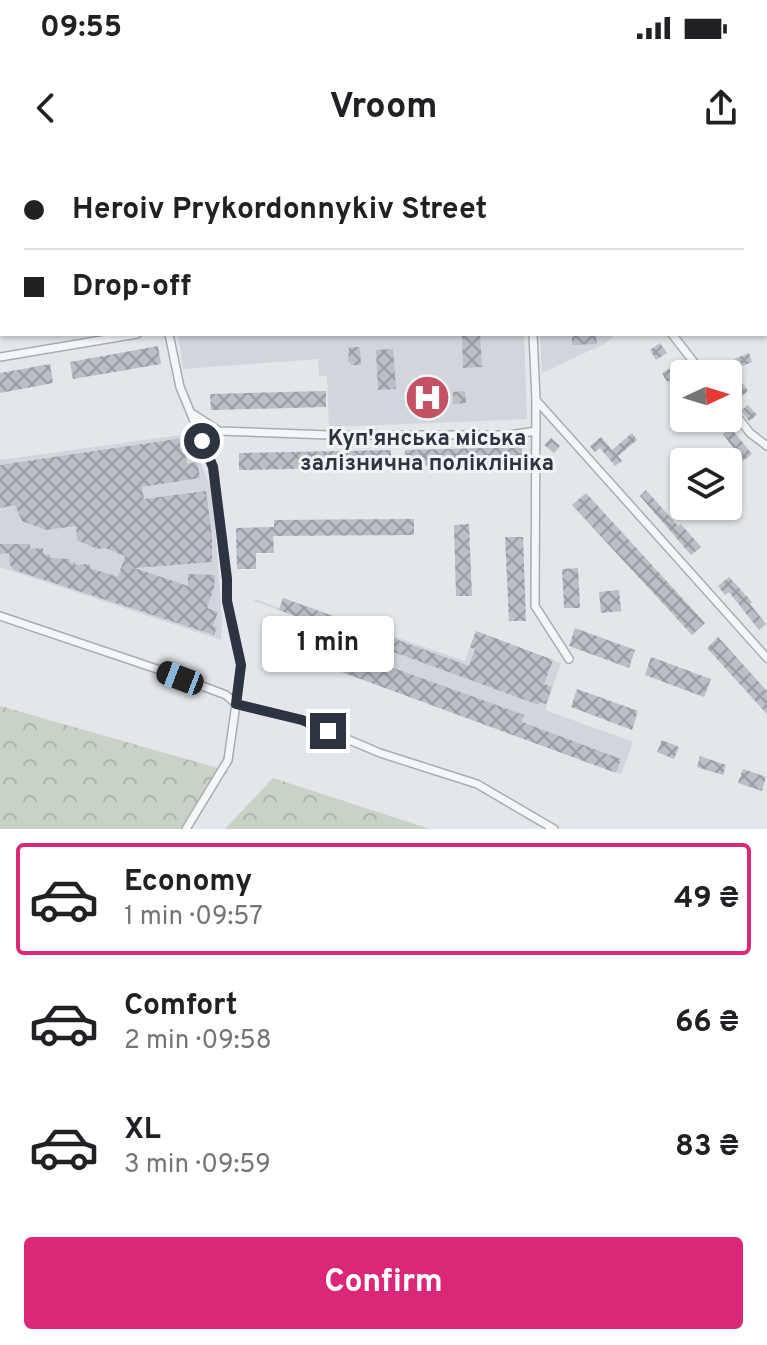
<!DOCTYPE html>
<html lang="en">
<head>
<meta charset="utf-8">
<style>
  body { margin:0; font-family:Overpass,sans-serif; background:#f6f6f6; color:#202124; height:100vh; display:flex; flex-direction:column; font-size:30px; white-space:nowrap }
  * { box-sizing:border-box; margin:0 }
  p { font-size:26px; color:#757577 }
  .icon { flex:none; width:44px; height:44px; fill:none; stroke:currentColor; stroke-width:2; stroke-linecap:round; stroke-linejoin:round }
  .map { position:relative; height:669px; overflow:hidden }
  .sheet { display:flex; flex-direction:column; background:#fff; flex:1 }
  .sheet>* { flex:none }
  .top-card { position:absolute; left:0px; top:0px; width:768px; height:176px; box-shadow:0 2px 6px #0004; display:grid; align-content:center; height:176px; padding:0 24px; background:#fff }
  .needle { width:52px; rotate:86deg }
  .controls { position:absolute; left:670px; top:200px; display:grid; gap:16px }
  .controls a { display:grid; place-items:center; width:72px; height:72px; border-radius:8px; background:#fff; box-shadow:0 2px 6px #0004; font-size:40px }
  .end { position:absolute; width:36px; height:36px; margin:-18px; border:10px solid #2c3441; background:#fff; box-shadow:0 0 0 4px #fff }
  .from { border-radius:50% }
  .bubble { position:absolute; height:56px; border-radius:8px; background:#fff; box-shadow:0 2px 6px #0004; font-size:26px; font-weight:700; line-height:56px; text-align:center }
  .car { position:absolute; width:24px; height:48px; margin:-24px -12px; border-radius:10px; box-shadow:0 0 6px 2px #0007; background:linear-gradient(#222 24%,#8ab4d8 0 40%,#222 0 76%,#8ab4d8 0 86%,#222 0) }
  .top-card b { display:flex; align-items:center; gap:28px; height:76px; font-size:30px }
  .top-card b+b { border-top:2px solid #e0e0e0 }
  .top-card i { width:20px; height:20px; background:#202124 }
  ul { padding:14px 0 0; list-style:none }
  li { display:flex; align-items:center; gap:24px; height:112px; margin:0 16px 12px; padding:0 8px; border:4px solid transparent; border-radius:8px }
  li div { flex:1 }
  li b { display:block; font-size:30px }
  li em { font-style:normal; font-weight:700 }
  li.current { border-color:#db2777 }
  li>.icon { width:72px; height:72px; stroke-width:1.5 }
  .primary-button { display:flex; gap:16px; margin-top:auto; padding:16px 24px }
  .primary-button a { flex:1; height:92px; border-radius:8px; background:#db2777; color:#fff; font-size:32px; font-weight:700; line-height:92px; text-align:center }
  .status { display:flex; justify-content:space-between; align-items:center; height:56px; padding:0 40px; background:#fff; direction:ltr }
  .status svg { height:22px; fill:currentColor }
  header { display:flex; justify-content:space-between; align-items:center; height:104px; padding:0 24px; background:#fff; font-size:36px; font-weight:700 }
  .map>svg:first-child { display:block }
  .built { fill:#d1d5dc }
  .forest { fill:url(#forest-crowns) }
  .park { fill:#c8d3c5 }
  .building { fill:url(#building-cross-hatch) }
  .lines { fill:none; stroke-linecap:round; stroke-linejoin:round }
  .street-casing { stroke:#a8adb4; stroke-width:10 }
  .street { stroke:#f5f6f8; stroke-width:7 }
  .route { stroke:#2c3441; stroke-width:10 }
  .labels { text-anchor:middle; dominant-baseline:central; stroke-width:6; stroke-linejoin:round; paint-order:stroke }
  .poi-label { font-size:22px; font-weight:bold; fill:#2c3441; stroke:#f2f5f7 }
</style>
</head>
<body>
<div class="status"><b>09:55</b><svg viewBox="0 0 49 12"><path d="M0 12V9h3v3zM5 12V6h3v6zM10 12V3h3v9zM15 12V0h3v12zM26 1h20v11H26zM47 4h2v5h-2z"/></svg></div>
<header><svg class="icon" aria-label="back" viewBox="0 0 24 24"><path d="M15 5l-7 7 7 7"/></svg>Vroom<svg class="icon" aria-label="share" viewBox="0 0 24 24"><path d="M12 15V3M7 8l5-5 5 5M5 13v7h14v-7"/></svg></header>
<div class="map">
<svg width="767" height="669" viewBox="0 0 767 669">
  <defs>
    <pattern id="forest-crowns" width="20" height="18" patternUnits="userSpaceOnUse" patternTransform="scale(2)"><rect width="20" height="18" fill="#c8d3c5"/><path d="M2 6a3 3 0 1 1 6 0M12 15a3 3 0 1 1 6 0" fill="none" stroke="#acb6aa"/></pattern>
    <pattern id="building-cross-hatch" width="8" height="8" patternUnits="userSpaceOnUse" patternTransform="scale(2)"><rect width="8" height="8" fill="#babfc6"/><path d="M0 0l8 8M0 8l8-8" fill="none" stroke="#979ca2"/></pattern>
  </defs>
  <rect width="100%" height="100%" fill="#e3e6ea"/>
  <!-- built -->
  <g class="built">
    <polygon points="178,174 524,174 527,259 329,267 327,216 319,216 318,199 183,209"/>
    <polygon points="540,174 616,174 606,183 542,213"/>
    <polygon points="189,274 212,331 222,457 221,480 0,407 0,300"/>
    <polygon points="283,438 465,501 476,471 561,503 545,550 633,582 621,614 298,496 311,462 254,441 255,439 279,448"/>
  </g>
  <!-- forest -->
  <g class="forest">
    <polygon points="0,546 228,611 183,669 0,669"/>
    <polygon points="273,618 430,669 225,669"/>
  </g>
  <!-- park -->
  <polygon class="park" points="151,0 408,0 408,1 152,2"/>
  <!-- building -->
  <g class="building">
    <polygon points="462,174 480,174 482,207 463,208"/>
    <polygon points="572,174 596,174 597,184 572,185"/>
    <polygon points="660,183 667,193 656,200 650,190"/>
    <polygon points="158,186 161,204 73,219 70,202"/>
    <polygon points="349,187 360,187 361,205 351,205 351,202 348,202"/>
    <polygon points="393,189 396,229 378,230 376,190"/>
    <polygon points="749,193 752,202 738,208 734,199"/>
    <polygon points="50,204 53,223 0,233 0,213"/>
    <polygon points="673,207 678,216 667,222 662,213"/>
    <polygon points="739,218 748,231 737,240 728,226"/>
    <polygon points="326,231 326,247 211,250 210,234"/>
    <polygon points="465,231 466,243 453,244 453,232"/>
    <polygon points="748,245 757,255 749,261 741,251"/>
    <polygon points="697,258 715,258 718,262 708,271"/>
    <polygon points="731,268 752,294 743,301 723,274"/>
    <polygon points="632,273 637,280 618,296 622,301 615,306 600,288 595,292 590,286 601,277 612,290"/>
    <polygon points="183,278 187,304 197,302 200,318 142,327 144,339 206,331 212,376 212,402 134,408 188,426 188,414 215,415 214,428 207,448 218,452 213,466 217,467 214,475 14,410 10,405 9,393 0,394 0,384 30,384 30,389 43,388 44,395 50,394 50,398 70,399 70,403 76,402 75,405 89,404 90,408 118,417 125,396 105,388 97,389 77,380 76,366 46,370 22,361 15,345 0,348 0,305"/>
    <polygon points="551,278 560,286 554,293 544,285"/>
    <polygon points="522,287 522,303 406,306 405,290"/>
    <polygon points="391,290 391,307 239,310 239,293"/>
    <polygon points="646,330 678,366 681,364 701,387 691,395 640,336"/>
    <polygon points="586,333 705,463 692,475 572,345"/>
    <polygon points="414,359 414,375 273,376 274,393 256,393 256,409 237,409 236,368 274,367 274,360"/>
    <polygon points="469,364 472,436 456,436 454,365"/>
    <polygon points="505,377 523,377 526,461 509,461"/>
    <polygon points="578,408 580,448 564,448 562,409"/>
    <polygon points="729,417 752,442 750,444 766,464 759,470 729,432 725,435 718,426"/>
    <polygon points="619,430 621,451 601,453 599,432"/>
    <polygon points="283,438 469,506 475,489 470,487 476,471 553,500 544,524 552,527 546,544 540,542 539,545 279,450"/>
    <polygon points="575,468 635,490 629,508 569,486"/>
    <polygon points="305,476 524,555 522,562 621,599 616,613 298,496"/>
    <polygon points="718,477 767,531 767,554 707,488"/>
    <polygon points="651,497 711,519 704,537 645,515"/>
    <polygon points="577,529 638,551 632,570 571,547"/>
    <polygon points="662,580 679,587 674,599 657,592"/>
    <polygon points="700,596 726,605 723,615 697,607"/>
    <polygon points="743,609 766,617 762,631 738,623"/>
  </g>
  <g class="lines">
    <defs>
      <g id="street">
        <polyline points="139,0 140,2"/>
        <polyline points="429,0 433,2"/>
        <polyline points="567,0 568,2"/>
        <polyline points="527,2 540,0"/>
        <polyline points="169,174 180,227 213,307 227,419 227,441 241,505 236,544 302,560 380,593 477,624 554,669"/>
        <polyline points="533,174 536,240 535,446 569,499"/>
        <polyline points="672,174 703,214"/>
        <polyline points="0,197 137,174"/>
        <polyline points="536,240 767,498"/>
        <polyline points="728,245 750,273 767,286"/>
        <polyline points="193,254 219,271 329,275 509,275 536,271"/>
        <polyline points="0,456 157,509 226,535 236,544 228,600 186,669"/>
      </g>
    </defs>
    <!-- street casing -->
    <use href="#street" class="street-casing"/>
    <!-- street -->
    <use href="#street" class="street"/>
  </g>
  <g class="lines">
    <!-- route -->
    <polyline class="route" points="202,281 213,307 227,419 227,441 241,505 236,544 302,560 328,571"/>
  </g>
  <!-- icons -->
  <defs>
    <symbol id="hospital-disc" viewBox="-11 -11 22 22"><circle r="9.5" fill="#c45264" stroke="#f2f5f7"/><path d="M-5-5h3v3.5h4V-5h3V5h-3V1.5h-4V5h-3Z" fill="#fff"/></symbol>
  </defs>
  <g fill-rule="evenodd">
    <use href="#hospital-disc" x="402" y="212" width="51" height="51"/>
  </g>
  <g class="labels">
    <!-- poi labels -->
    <g class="poi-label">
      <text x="427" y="279">Куп'янська міська<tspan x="427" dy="25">залізнична поліклініка</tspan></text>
    </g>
  </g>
</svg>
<div class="controls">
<a><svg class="needle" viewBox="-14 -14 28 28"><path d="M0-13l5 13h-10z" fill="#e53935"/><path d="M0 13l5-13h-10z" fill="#757577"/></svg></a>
<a><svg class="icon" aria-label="layers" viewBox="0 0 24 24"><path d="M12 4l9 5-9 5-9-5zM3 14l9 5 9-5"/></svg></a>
</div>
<i class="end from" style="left:202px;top:281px"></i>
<i class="end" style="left:328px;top:571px"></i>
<div class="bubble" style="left:262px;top:456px;width:132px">1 min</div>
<i class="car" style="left:180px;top:518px;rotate:291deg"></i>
<div class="top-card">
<b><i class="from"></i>Heroiv Prykordonnykiv Street</b>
<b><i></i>Drop-off</b>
</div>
</div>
<section class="sheet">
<ul>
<li class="current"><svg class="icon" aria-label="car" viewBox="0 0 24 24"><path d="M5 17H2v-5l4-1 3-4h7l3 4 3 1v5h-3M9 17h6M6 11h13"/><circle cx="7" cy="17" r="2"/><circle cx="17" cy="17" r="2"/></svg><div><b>Economy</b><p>1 min · 09:57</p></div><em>49 ₴</em></li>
<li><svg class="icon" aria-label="car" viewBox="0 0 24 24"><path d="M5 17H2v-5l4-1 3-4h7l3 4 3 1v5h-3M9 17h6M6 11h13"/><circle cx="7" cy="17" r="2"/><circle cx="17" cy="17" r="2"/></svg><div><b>Comfort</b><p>2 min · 09:58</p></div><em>66 ₴</em></li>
<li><svg class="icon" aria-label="car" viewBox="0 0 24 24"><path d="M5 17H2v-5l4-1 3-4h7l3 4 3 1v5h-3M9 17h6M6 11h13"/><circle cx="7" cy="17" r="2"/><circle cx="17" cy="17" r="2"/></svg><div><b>XL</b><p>3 min · 09:59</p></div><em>83 ₴</em></li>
</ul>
<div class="primary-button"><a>Confirm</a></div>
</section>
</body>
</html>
